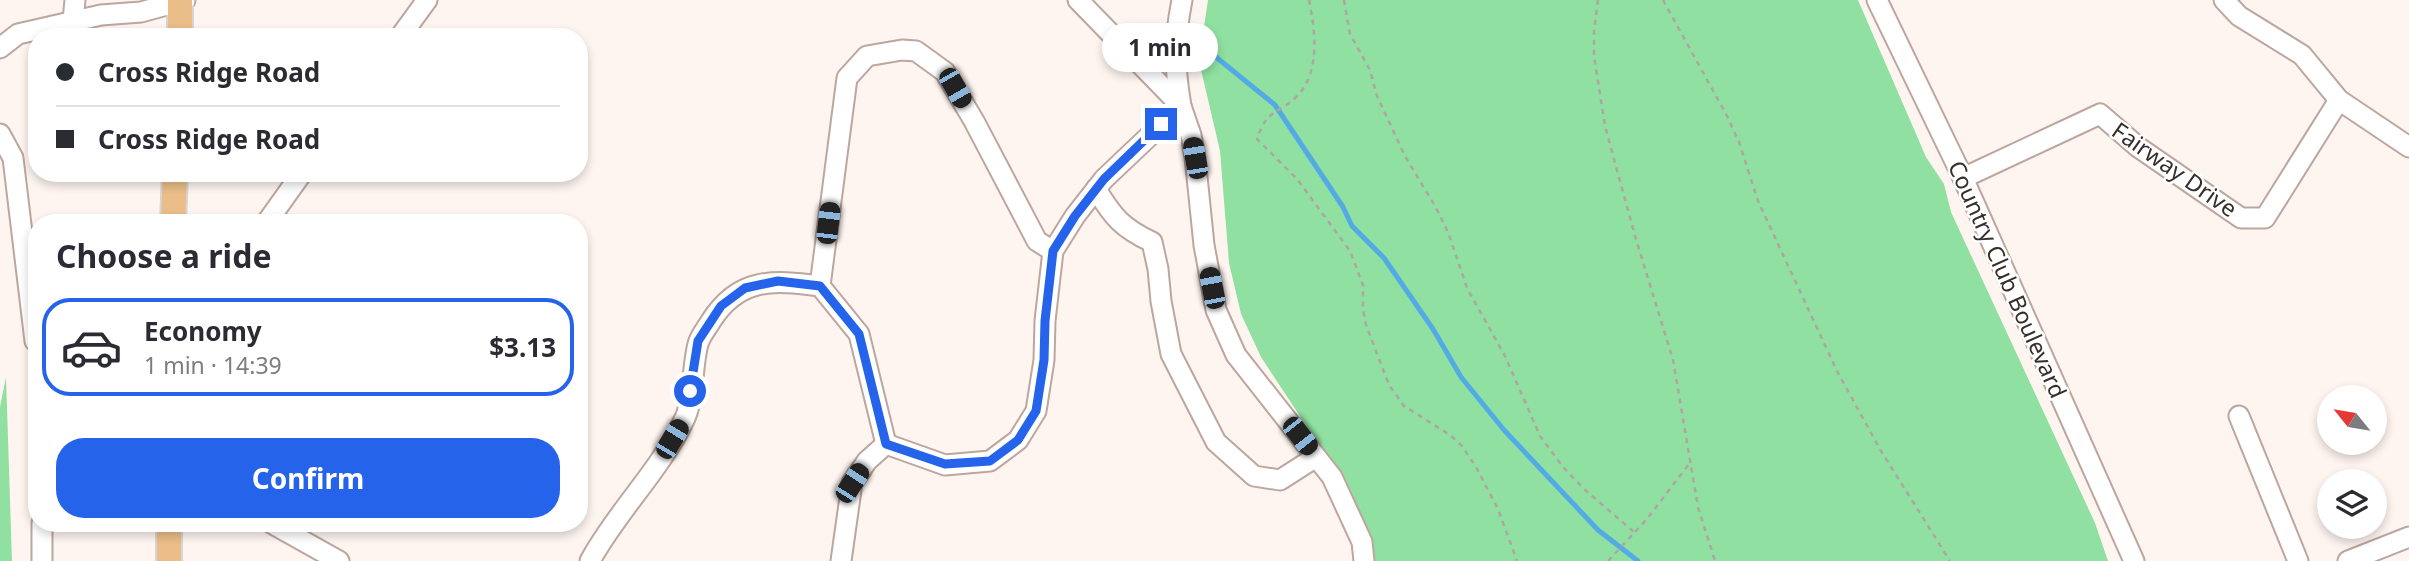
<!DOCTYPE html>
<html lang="en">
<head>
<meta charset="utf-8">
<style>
  body { margin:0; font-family:"Noto Sans",sans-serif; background:#f7f7f7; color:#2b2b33; height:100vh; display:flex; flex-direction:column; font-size:26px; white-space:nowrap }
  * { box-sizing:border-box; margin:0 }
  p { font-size:23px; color:#7c7c81 }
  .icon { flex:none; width:38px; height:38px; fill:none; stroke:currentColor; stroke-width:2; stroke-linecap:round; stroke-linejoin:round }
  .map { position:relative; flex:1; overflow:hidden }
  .sheet { position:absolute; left:28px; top:214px; width:560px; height:318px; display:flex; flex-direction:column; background:#fff; border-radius:28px; box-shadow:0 4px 10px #0003 }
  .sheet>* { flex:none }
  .guide { position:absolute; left:28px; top:28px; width:560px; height:154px; border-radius:28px; box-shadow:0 4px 10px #0003; display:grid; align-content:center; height:154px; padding:0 28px; background:#fff }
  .needle { width:46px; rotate:300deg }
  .controls { position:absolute; left:2317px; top:385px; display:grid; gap:14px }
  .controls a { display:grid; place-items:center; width:70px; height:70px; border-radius:50%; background:#fff; box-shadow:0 4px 10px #0003; font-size:35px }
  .end { position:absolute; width:32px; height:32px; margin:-16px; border:9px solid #2563eb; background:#fff; box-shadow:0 0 0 4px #fff }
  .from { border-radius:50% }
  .bubble { position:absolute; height:49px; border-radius:24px; background:#fff; box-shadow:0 4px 10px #0003; font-size:23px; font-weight:700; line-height:49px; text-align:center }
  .car { position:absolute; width:21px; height:42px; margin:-21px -10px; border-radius:9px; box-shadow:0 0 5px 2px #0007; background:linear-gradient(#222 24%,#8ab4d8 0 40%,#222 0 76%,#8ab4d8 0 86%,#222 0) }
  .guide b { display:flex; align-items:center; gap:24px; height:66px; font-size:26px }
  .guide b+b { border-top:2px solid #e1e1e2 }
  .guide i { width:18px; height:18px; background:#2b2b33 }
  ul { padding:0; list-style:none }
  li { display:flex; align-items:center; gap:21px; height:98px; margin:0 14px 10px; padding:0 14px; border:4px solid #e1e1e2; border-radius:28px }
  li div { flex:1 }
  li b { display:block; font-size:26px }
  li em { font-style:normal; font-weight:700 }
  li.current { border-color:#2563eb }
  li>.icon { width:63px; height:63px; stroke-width:1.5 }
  h2 { padding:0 28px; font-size:32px; line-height:84px }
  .primary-button { display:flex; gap:14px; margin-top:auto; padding:14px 28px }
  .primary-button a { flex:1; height:80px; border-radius:28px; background:#2563eb; color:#fff; font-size:28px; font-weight:700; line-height:80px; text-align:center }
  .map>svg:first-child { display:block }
  .green { fill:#90e0a1 }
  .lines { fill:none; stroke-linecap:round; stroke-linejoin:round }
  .stream { stroke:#53abe5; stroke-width:5 }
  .minor-casing { stroke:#bca69e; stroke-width:23 }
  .major-casing { stroke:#d7d5d4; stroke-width:28 }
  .path { stroke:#afa6a2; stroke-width:2.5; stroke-dasharray:5 5; stroke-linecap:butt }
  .minor { stroke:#fff; stroke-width:19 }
  .major { stroke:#ebbd88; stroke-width:24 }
  .route { stroke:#2563eb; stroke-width:9 }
  .labels { text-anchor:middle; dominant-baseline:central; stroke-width:5; stroke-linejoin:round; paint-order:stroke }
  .street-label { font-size:23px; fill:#362e2a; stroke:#fff }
</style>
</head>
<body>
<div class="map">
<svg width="2409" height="561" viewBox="0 0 2409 561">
  <rect width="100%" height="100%" fill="#fef5f1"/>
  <!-- green -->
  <g class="green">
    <polygon points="1208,0 1858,0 1926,157 1944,184 1951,212 2095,523 2108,561 1371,561 1338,474 1261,357 1241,314 1229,263 1220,151 1199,61"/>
    <polygon points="6,377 12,561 0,561 0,407"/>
  </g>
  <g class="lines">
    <!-- stream -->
    <polyline class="stream" points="1211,53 1275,105 1343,207 1352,226 1384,258 1433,329 1461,377 1504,430 1598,530 1638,561"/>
    <defs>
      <g id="minor">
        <polyline points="1078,0 1181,106 1191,135 1195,157 1204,245 1216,310 1236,355 1332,477 1362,542 1364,561"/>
        <polyline points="1877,0 1963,178 2134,561"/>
        <polyline points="2224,0 2239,16 2302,55 2339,100 2409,147"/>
        <polyline points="73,21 75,0"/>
        <polyline points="400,37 427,0"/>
        <polyline points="0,48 18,34 101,15 141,12 185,0"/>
        <polyline points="0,134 13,158 35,341"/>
        <polyline points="1963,178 2100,114 2138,147 2241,218 2265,218 2339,100"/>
        <path d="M1096,189C1113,217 1122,228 1152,242L1158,269L1161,301L1171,354L1216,442L1254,476L1280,480L1316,457"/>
        <polyline points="267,222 302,173"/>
        <polyline points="820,286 847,78 867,56 902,50 916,51 945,72 974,121 1037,241 1053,251"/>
        <polyline points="2239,416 2298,561"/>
        <polyline points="271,523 339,561"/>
        <polyline points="42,561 42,523"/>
        <path d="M590,561C617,511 660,471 685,418C694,398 692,366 698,344C700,336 707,328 711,321C739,277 773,280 820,286L859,334L886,444L945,465L990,461L1018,440L1036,411L1044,360L1045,321L1053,251L1075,216L1104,179L1181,106C1174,64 1174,41 1182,0"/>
        <polyline points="841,561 852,483 867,461 886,444"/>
        <polyline points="2348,561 2409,537"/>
      </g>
      <g id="major">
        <polyline points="180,37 180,0"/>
        <polyline points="173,222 175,173"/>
        <polyline points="169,561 169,523"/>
      </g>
    </defs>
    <!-- minor casing -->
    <use href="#minor" class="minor-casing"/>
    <!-- major casing -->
    <use href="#major" class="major-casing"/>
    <!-- path -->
    <g class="path">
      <path d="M1309,0C1315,29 1321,72 1297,96C1277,116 1268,107 1257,139L1297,179L1350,251L1363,285V309L1366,325L1389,385L1404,406L1450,435L1462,446L1476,467L1498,509L1517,561"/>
      <polyline points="1344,0 1350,34 1370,70 1377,96 1405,156 1435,206 1448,232 1467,288 1505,356 1540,436 1563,467 1584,489 1634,532"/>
      <polyline points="1598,0 1594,32 1594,56 1605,126 1635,236 1673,360 1698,507 1715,561"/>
      <polyline points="1663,0 1727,116 1739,142 1758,201 1837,371 1881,451 1950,561"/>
      <polyline points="1608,561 1647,519 1689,464"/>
    </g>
    <!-- minor -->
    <use href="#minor" class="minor"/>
    <!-- major -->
    <use href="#major" class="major"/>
  </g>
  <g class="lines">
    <!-- route -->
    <polyline class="route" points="690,391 698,341 721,306 745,288 778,281 820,286 859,334 886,444 945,464 990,461 1018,440 1036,411 1044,360 1045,321 1053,251 1075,216 1104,179 1161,124"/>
  </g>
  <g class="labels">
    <!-- street labels -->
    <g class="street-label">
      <text transform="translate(2175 169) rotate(35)">Fairway Drive</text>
      <text transform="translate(2008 279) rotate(66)">Country Club Boulevard</text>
    </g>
  </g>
</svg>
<div class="controls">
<a><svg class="needle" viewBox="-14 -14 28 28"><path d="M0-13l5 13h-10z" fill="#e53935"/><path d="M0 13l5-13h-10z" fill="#7c7c81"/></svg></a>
<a><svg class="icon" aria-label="layers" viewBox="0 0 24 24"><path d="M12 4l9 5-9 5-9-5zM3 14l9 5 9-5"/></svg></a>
</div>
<i class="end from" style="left:690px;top:391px"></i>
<i class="end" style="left:1161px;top:124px"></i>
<div class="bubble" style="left:1102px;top:23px;width:116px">1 min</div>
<i class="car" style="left:955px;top:88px;rotate:150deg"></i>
<i class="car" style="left:1195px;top:158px;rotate:350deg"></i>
<i class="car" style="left:828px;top:223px;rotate:7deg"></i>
<i class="car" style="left:1212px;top:288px;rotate:349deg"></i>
<i class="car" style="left:1300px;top:436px;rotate:142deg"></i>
<i class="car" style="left:672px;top:439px;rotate:31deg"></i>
<i class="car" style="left:852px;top:483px;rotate:33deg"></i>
<div class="guide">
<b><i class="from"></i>Cross Ridge Road</b>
<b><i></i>Cross Ridge Road</b>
</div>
<section class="sheet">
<h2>Choose a ride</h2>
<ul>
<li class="current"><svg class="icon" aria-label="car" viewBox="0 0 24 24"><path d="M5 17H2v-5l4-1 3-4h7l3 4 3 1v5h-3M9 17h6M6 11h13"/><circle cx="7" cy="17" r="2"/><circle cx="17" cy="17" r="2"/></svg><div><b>Economy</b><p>1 min · 14:39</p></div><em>$3.13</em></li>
</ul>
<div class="primary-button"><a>Confirm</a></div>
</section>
</div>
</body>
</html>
